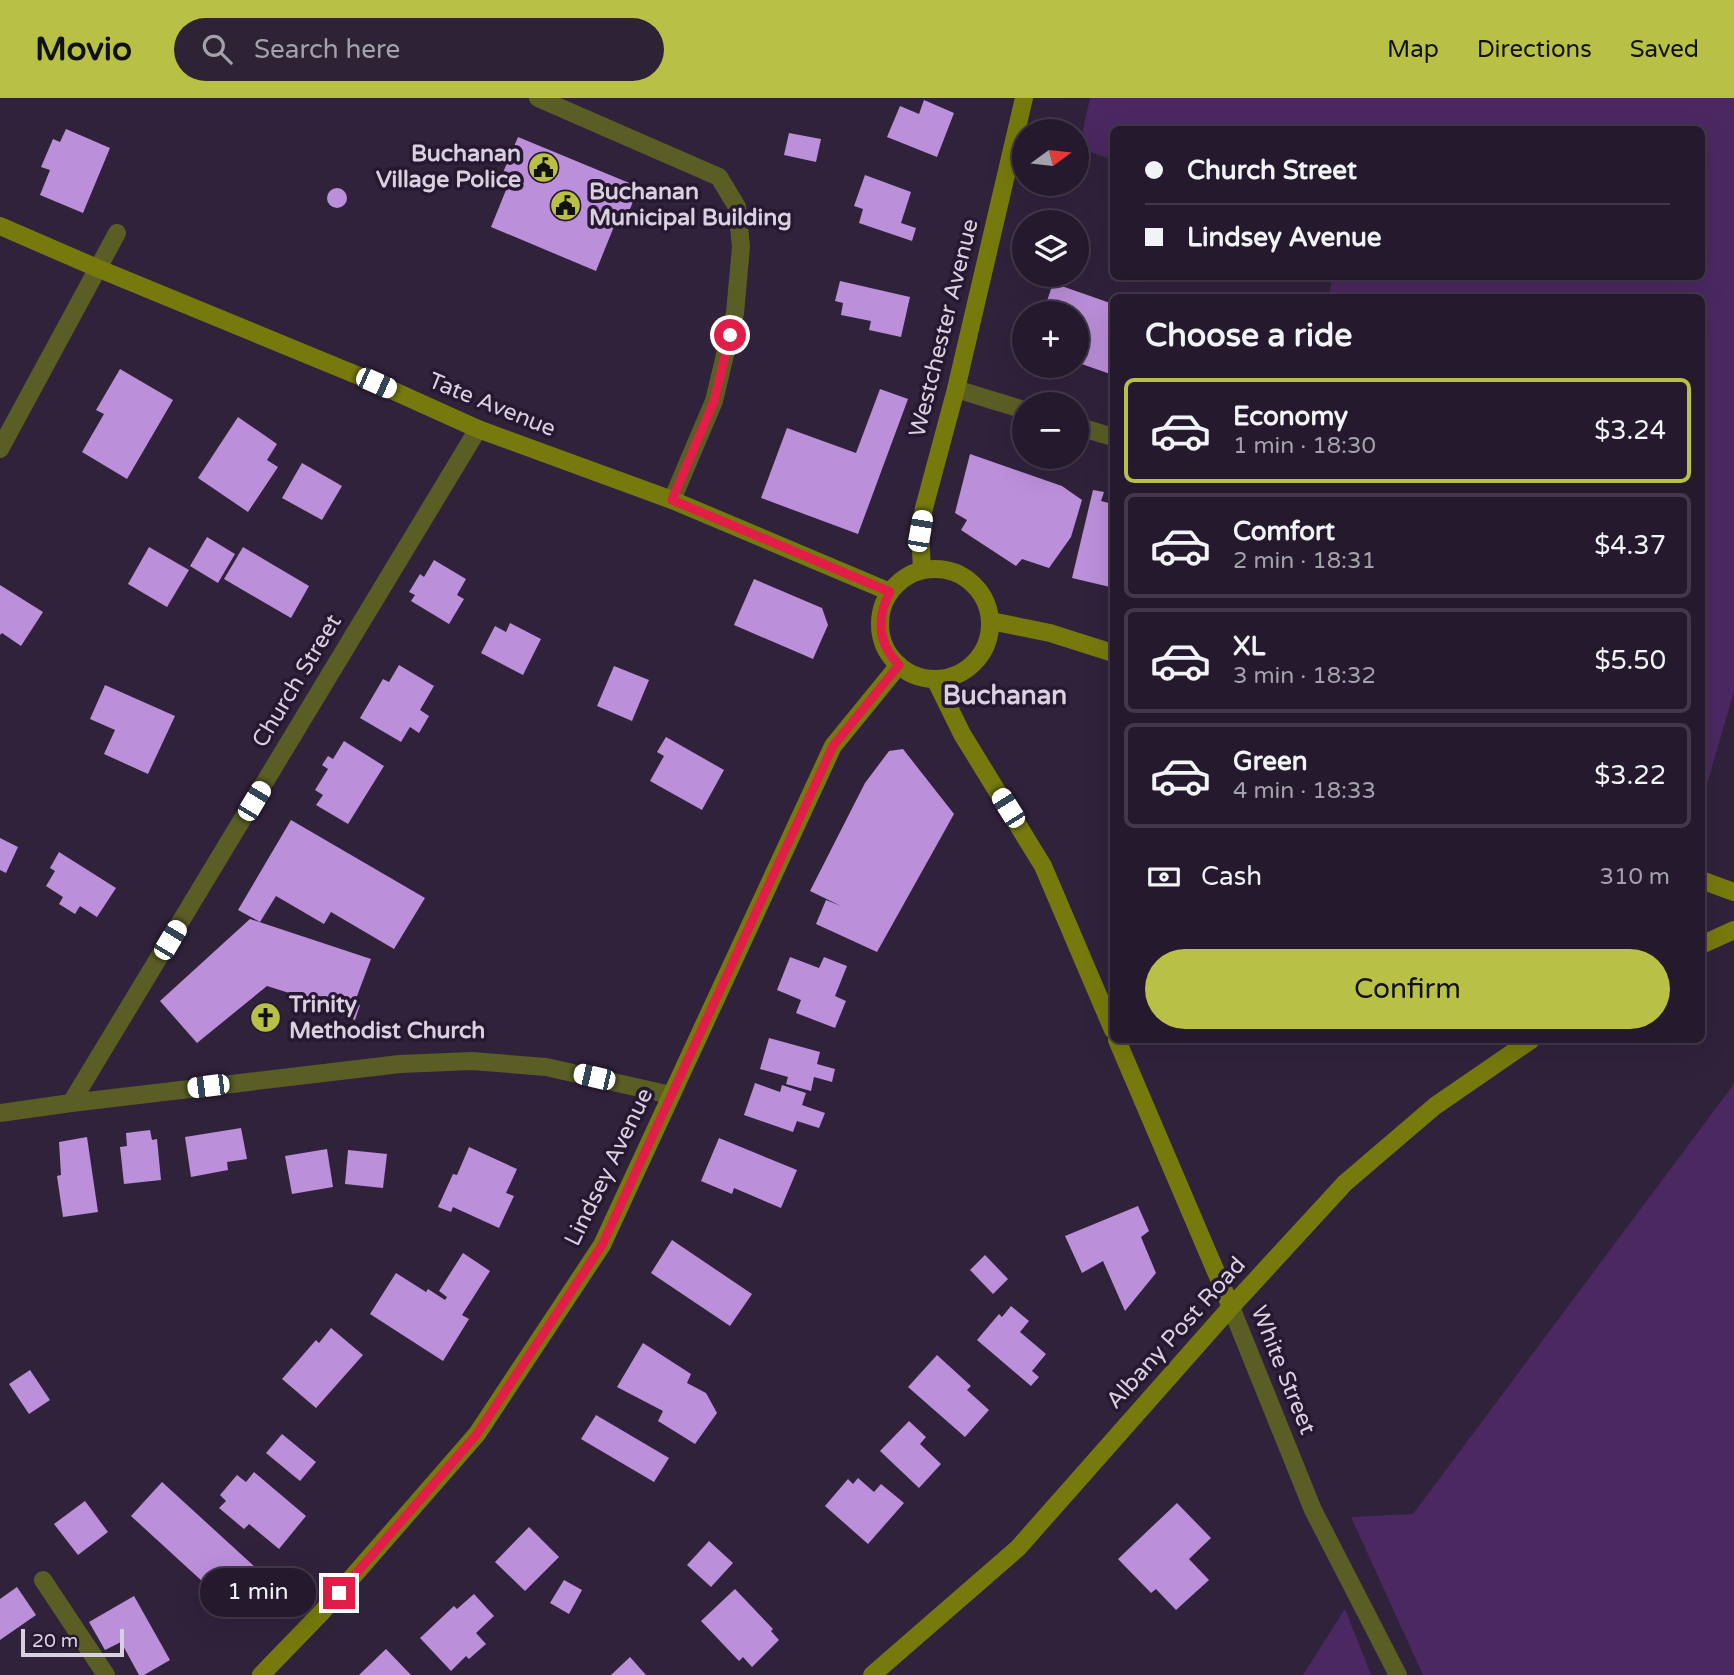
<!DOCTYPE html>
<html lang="en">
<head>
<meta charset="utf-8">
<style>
  body { margin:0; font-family:"Varela Round",sans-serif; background:#2d2335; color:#f1f3f6; height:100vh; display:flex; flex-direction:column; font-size:26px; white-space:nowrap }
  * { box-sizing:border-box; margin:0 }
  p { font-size:23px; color:#a3a1aa }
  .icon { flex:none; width:38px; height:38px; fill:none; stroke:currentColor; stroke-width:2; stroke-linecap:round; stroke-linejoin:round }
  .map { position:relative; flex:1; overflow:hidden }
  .sheet { position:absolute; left:1110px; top:196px; width:595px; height:749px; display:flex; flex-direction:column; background:#251a2d; border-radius:10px; box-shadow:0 7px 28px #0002,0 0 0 2px #423849 }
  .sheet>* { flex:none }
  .guide { position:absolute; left:1110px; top:28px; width:595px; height:154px; border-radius:10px; box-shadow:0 7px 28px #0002,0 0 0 2px #423849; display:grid; align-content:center; height:154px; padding:0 35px; background:#251a2d }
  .needle { width:46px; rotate:75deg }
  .controls { position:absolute; left:1012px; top:21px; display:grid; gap:14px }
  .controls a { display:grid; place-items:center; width:77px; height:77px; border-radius:50%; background:#251a2d; box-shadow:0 7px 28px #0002,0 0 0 2px #423849; font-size:35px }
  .scale { position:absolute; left:21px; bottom:18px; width:103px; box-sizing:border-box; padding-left:7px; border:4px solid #d9d0e0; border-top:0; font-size:19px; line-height:24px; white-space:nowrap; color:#d9d0e0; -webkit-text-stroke:5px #271831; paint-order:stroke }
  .end { position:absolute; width:32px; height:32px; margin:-16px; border:9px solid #e11d48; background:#fff; box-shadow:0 0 0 4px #fff }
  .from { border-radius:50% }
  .bubble { position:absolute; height:49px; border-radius:24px; background:#251a2d; box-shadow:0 7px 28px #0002,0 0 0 2px #423849; font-size:23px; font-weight:600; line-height:49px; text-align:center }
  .car { position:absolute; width:21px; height:42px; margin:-21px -10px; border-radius:9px; box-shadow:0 0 5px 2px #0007; background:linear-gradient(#fff 24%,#345 0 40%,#fff 0 76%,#345 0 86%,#fff 0) }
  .guide b { display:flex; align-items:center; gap:24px; height:66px; font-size:26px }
  .guide b+b { border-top:2px solid #423849 }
  .guide i { width:18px; height:18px; background:#f1f3f6 }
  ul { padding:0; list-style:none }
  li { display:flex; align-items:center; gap:21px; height:105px; margin:0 14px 10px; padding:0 21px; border:4px solid #423849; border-radius:10px }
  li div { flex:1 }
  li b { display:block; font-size:26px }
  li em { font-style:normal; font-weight:600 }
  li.on { border-color:#b9c046 }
  li>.icon { width:63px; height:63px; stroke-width:1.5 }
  h2 { padding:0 35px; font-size:32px; line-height:84px }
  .pay { display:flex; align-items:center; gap:18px; height:77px; padding:0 35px; font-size:26px }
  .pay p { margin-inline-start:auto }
  .cta { display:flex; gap:14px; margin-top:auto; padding:14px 35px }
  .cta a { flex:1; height:80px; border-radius:42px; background:#b9c046; color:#111; font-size:28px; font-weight:600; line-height:80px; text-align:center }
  header { display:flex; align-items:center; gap:42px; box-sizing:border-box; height:98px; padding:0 35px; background:#b9c046; color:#111 }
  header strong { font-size:33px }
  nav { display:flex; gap:38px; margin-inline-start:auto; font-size:24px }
  .search { width:490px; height:63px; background:#2d2335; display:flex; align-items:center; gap:18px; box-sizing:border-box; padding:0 24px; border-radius:38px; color:#a3a1aa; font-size:26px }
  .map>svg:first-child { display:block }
  .green { fill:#4b2862 }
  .building { fill:#bb8fda }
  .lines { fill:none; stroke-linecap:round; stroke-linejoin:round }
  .lane { stroke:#5a5e24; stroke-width:18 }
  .street { stroke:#5a5e24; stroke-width:18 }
  .secondary { stroke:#767a0d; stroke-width:18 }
  .route { stroke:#e11d48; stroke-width:9 }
  .labels { text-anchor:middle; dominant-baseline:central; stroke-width:7; stroke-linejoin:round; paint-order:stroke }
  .poi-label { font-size:23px; font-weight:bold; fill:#d9d0e0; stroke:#271831; text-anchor:start }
  .street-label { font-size:23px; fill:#d9d0e0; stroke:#271831 }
  .quarter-label { font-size:26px; font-weight:bold; fill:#d9d0e0; stroke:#271831 }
</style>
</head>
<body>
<header>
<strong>Movio</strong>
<div class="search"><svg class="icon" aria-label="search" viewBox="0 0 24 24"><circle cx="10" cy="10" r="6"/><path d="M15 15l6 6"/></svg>Search here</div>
<nav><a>Map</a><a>Directions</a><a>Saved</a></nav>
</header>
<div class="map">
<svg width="1734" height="1577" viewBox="0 0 1734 1577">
  <rect width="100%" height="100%" fill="#31223c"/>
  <!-- green -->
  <g class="green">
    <polygon points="1090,0 1734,0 1734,593 1701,707 1701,200 1328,199 1333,179 1701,178 1701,32 1113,32 1113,62 1079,50"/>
    <polygon points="1734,986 1734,1577 1423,1577 1351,1419 1413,1416"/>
    <polygon points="1345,1511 1371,1577 1303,1577"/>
  </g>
  <!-- building -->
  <g class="building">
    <polygon points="924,2 954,15 937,59 887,39 900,8 919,16"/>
    <polygon points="66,31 110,50 83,115 40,97 50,72 41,69 53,41 60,44"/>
    <polygon points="789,35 821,41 816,64 784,57"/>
    <polygon points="518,39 639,89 623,128 615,126 596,173 491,129 508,87 499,84"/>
    <polygon points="865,77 911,94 901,125 916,130 912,143 859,125 863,111 854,108"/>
    <circle cx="337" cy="100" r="10"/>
    <polygon points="840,183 910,199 901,239 869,232 871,223 841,217 843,205 835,203"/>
    <polygon points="1053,185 1113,206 1113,277 1076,264 1076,215 1043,215"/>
    <polygon points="120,271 173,302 127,381 82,354 104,316 96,312"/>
    <polygon points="880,291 908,301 858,436 761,400 787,330 856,355"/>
    <polygon points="238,319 277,346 267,362 278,369 248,414 198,380"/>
    <polygon points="970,356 1062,388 1082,402 1071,439 1049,470 1022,461 1016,468 961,432 967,422 955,415"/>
    <polygon points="302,365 342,388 322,422 282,400"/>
    <polygon points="1093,392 1104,394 1101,403 1113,406 1113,476 1110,489 1072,480"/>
    <polygon points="207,439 235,456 218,485 190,468"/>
    <polygon points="149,449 189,472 167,509 128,486"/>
    <polygon points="243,449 309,488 291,520 224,481"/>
    <polygon points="434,462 466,481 457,497 464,501 449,526 411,503 415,497 409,494 420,476 424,479"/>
    <polygon points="754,481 822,510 828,527 813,561 734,527"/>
    <polygon points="0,487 43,514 21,548 2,535 0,537"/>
    <polygon points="510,525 541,541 523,577 481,555 495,528 506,534"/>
    <polygon points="399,567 434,588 420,612 429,618 419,635 410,629 401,644 360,620 383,581 389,584"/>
    <polygon points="614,568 649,582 632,623 597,608"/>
    <polygon points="105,587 175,618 148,676 104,656 115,632 90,621"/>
    <polygon points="666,639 724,672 702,712 650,683 664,658 657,654"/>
    <polygon points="344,643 384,668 348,726 316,707 323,697 315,692 328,671 322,667 328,658 333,661"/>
    <polygon points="903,651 954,716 877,854 816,826 826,802 841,808 810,793 865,685 889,653"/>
    <polygon points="291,722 425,800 394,851 331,814 324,826 276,798 260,824 238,812"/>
    <polygon points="0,740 18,749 6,775 0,772"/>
    <polygon points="59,754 116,790 97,819 80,808 75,816 59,806 63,799 46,788 55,773 50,770"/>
    <polygon points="250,821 371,861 354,906 360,907 355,922 338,916 340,911 267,888 197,945 160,903"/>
    <polygon points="790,859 819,870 824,859 847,868 835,898 846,903 835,930 796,915 801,902 777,892"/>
    <polygon points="769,940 820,954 817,966 835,971 832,984 814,979 811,993 786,986 788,979 760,971"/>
    <polygon points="755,985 780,994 782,987 806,995 802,1007 825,1015 819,1030 797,1023 793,1034 744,1017"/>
    <polygon points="241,1030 247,1061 227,1064 228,1072 191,1079 185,1039"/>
    <polygon points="150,1032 152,1042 157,1041 161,1082 124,1086 120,1049 127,1048 126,1035"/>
    <polygon points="87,1039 98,1114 63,1119 57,1078 61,1077 59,1044"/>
    <polygon points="719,1040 797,1072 781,1110 734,1090 732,1096 701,1083"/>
    <polygon points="469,1049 517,1071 506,1095 514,1098 499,1130 453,1109 451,1114 438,1109 453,1076 457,1077"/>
    <polygon points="327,1051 333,1089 292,1096 285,1058"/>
    <polygon points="348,1052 387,1056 383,1090 345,1086"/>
    <polygon points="1138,1108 1149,1133 1141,1139 1156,1175 1125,1213 1103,1163 1082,1175 1065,1138"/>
    <polygon points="672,1142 752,1196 730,1228 651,1175"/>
    <polygon points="463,1155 490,1173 462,1217 469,1221 443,1263 370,1216 396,1175 426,1194 428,1191 445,1202 447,1199 439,1193"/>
    <polygon points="985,1157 1008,1181 993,1196 970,1172"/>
    <polygon points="1011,1208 1029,1223 1020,1234 1046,1256 1032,1273 1039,1279 1031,1288 977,1242 999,1216 1002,1219"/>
    <polygon points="331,1230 363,1257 316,1310 282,1281 316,1242 319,1245"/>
    <polygon points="643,1245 691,1276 687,1285 706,1295 717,1315 695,1346 658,1323 663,1313 617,1289"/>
    <polygon points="937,1257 971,1288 967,1292 989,1312 965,1339 908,1289"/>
    <polygon points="30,1272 50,1302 29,1316 9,1286"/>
    <polygon points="596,1317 669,1360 654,1384 581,1341"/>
    <polygon points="909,1323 926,1339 920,1346 941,1366 919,1390 880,1353"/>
    <polygon points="282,1336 316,1364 300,1383 266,1355"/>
    <polygon points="254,1374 306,1418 279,1451 249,1426 244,1431 219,1410 226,1403 220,1397 237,1377 246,1384"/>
    <polygon points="858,1380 874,1394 881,1386 904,1405 868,1446 825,1408 848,1381 853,1386"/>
    <polygon points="162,1384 255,1469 235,1490 215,1472 203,1484 131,1418"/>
    <polygon points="85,1403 108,1434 78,1457 54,1426"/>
    <polygon points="1177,1405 1211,1440 1189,1461 1209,1482 1176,1512 1156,1491 1151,1495 1118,1461"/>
    <polygon points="529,1429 559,1459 525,1493 495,1464"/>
    <polygon points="709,1443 733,1465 711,1489 687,1467"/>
    <polygon points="564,1482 582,1492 569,1516 550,1505"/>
    <polygon points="17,1489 36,1517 0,1542 0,1501"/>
    <polygon points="735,1491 773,1531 771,1533 779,1542 752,1569 743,1559 739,1563 701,1523"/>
    <polygon points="474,1496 494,1518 476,1535 486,1546 469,1561 466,1558 451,1573 420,1540 454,1508 457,1511"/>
    <polygon points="134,1498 170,1562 144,1577 139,1577 121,1544 105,1552 89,1524"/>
    <polygon points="386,1551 411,1577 359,1577"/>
    <polygon points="630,1559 646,1577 611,1577"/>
  </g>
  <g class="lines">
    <!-- lane -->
    <g class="lane">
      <polyline points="956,291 1024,312"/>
      <polyline points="1076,328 1113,339"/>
      <polyline points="43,1482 106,1577"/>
    </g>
    <!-- street -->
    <g class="street">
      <polyline points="538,0 719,79 737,109 741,149 735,215 714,303 672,402"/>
      <polyline points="0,351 117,135"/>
      <polyline points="71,1005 478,331"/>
      <polyline points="0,1015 71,1005 400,966 472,963 546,969 671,997"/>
      <polyline points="1231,1209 1313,1412 1398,1577"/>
    </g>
    <!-- secondary -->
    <g class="secondary">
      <polyline points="0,128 97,170 376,285 478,331 672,402 890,494"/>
      <circle cx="935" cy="526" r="55"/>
      <polyline points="922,472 920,433 924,410 956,291 1024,0"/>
      <polyline points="991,523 1050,535 1113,555"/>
      <polyline points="935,581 962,636 1043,768 1113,932"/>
      <polyline points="1701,782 1734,794"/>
      <polyline points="1701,847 1734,832"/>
      <polyline points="1117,942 1231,1209"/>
      <polyline points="261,1577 321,1515 477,1336 602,1147 833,648 899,567"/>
      <polyline points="872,1577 1018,1450 1231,1209 1345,1085 1435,1008 1531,942"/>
    </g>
  </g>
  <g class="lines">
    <!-- route -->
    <path class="route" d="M339,1495L477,1336L602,1147L833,648L899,567C878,545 876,520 890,494L672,402L714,303L730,237"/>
  </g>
  <!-- icons -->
  <defs>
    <symbol id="civic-disc" viewBox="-11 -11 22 22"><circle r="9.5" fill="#b9c046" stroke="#271831"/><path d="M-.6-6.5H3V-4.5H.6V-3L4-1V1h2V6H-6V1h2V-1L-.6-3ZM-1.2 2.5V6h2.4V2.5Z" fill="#111"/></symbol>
    <symbol id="church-disc" viewBox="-11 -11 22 22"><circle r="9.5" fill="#b9c046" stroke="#271831"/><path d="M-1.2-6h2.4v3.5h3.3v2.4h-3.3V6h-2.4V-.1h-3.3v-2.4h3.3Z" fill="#111"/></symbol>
  </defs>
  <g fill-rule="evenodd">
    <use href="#civic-disc" x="526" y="52" width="35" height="35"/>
    <use href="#civic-disc" x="548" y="90" width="35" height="35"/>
    <use href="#church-disc" x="248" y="902" width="35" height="35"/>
  </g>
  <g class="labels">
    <!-- poi labels -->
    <g class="poi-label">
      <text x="521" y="56" text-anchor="end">Buchanan<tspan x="521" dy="26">Village Police</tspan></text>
      <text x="589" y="94">Buchanan<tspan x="589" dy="26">Municipal Building</tspan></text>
      <text x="289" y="907">Trinity<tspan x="289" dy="26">Methodist Church</tspan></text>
    </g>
    <!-- street labels -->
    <g class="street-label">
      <text transform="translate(944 230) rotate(-76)">Westchester Avenue</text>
      <text transform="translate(492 307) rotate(22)">Tate Avenue</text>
      <text transform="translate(297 583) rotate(-59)">Church Street</text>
      <text transform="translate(609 1069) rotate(-64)">Lindsey Avenue</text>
      <text transform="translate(1176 1235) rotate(-48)">Albany Post Road</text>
      <text transform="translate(1283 1272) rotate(68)">White Street</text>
    </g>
    <!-- quarter labels -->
    <g class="quarter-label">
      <text x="1005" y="597">Buchanan</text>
    </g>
  </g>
</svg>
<div class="controls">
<a><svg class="needle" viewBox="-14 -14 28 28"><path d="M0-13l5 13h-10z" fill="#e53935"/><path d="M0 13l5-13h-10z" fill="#a3a1aa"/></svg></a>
<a><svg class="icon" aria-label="layers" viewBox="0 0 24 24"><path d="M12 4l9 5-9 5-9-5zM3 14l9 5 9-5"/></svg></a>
<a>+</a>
<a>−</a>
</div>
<div class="scale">20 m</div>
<i class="end from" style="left:730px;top:237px"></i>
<i class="end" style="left:339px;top:1495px"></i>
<div class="bubble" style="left:200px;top:1470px;width:116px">1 min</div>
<i class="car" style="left:376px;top:285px;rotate:114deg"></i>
<i class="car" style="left:920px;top:433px;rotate:10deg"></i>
<i class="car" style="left:254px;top:703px;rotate:31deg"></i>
<i class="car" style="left:1008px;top:710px;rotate:328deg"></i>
<i class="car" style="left:170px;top:842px;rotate:31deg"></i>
<i class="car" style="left:594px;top:979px;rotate:283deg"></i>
<i class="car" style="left:208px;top:988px;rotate:263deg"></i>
<div class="guide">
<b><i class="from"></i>Church Street</b>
<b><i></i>Lindsey Avenue</b>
</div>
<section class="sheet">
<h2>Choose a ride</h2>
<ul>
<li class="on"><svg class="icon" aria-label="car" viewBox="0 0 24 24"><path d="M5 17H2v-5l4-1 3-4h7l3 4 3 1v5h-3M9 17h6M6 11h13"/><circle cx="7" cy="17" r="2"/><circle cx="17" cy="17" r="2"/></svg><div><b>Economy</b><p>1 min · 18:30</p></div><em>$3.24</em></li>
<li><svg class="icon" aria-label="car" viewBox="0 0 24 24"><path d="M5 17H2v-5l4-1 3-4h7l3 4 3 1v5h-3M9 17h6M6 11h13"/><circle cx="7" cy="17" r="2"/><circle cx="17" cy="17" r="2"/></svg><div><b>Comfort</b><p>2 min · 18:31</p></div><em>$4.37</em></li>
<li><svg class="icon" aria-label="car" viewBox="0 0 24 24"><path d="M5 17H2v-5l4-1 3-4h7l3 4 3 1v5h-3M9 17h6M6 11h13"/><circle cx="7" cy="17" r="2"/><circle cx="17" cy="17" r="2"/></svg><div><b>XL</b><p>3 min · 18:32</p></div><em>$5.50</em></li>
<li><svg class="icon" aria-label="car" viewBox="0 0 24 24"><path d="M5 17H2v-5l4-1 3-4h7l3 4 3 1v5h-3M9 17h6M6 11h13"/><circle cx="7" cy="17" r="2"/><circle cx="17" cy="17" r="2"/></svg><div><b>Green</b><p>4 min · 18:33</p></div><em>$3.22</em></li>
</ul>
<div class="pay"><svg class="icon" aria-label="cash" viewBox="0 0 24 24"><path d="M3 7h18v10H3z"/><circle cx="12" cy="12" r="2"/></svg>Cash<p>310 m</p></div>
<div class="cta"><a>Confirm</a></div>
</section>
</div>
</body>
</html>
